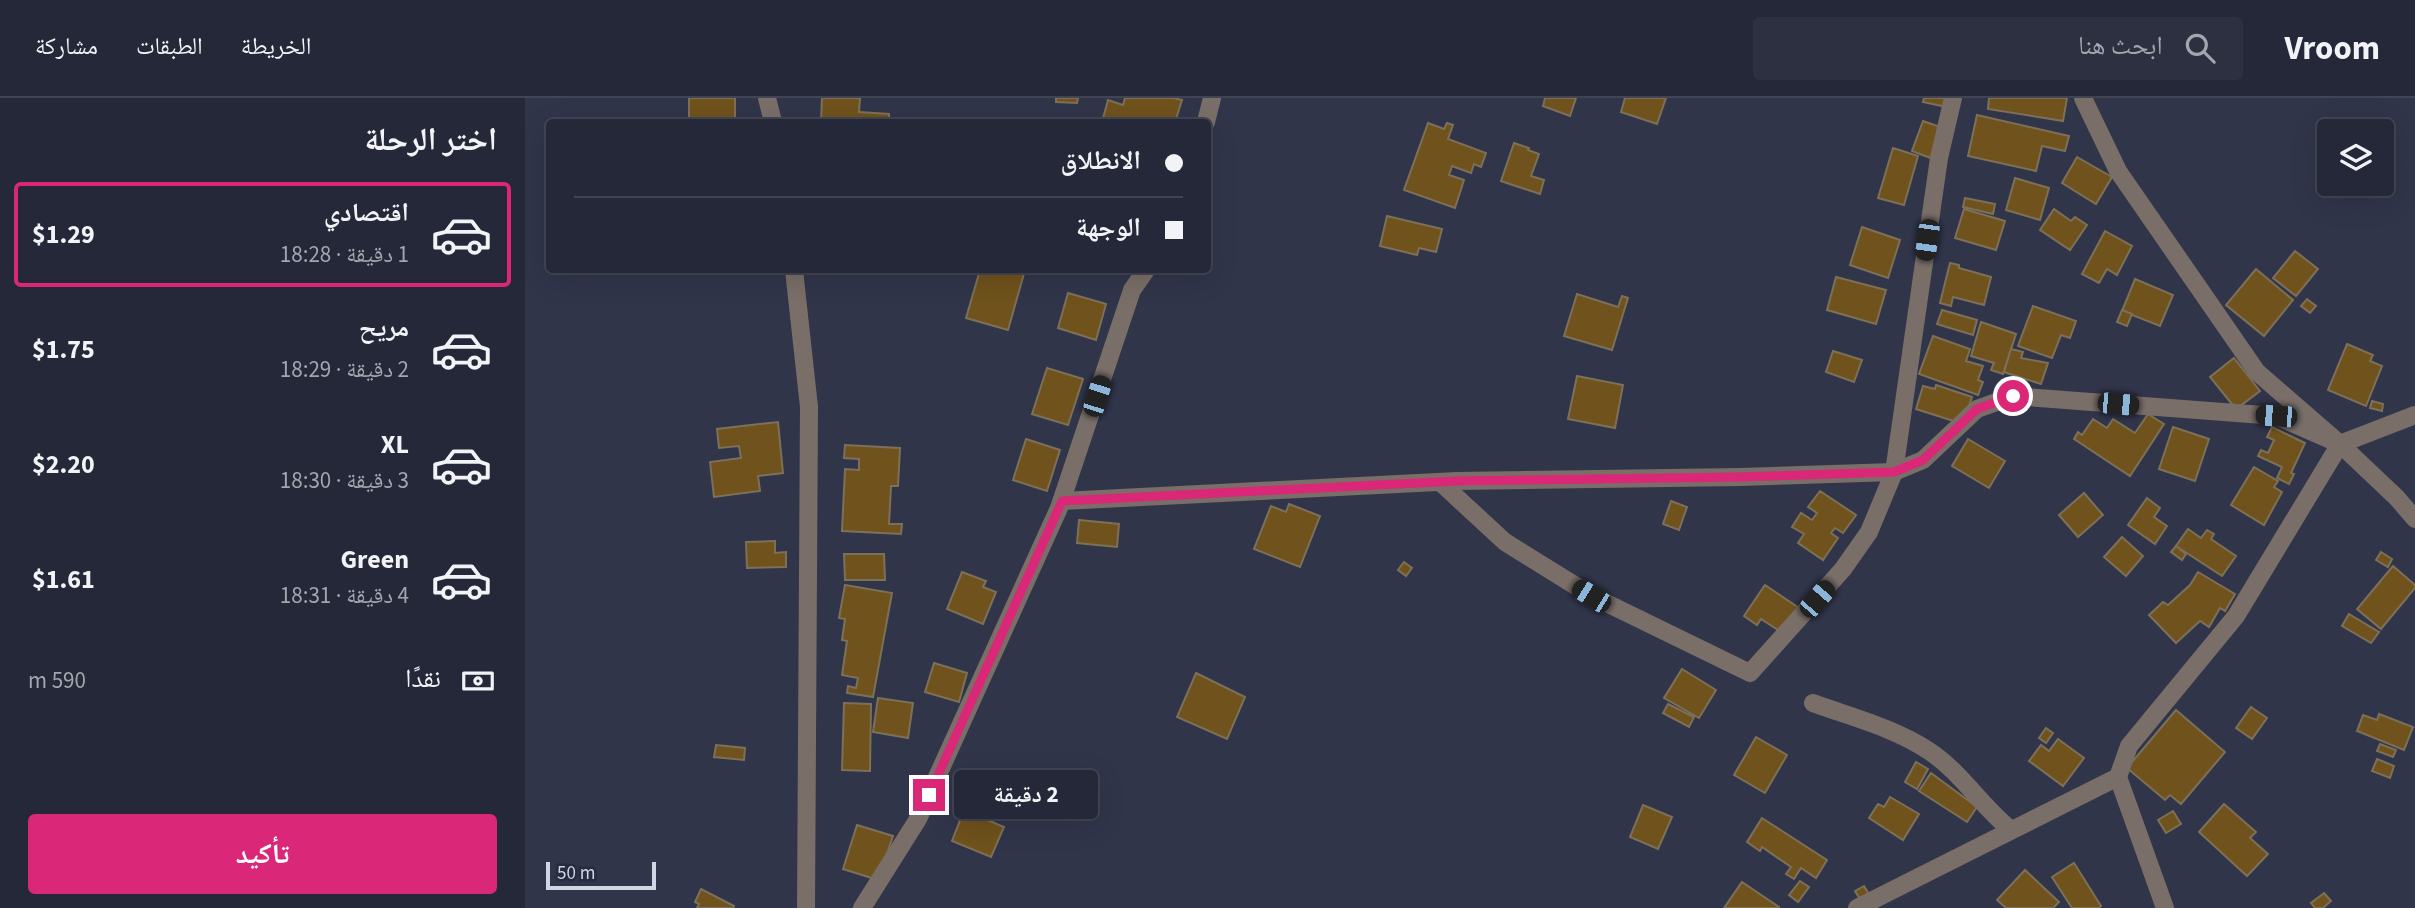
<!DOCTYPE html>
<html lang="ar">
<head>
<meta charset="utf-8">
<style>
  body { margin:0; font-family:"Source Sans 3","Noto Naskh Arabic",sans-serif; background:#2d3040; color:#f1f3f6; direction:rtl; height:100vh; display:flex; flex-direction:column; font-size:26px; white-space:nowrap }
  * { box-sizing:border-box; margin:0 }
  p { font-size:23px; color:#a3a6ae }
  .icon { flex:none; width:38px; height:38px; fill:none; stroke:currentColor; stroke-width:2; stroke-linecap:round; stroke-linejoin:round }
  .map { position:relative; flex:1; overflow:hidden; direction:ltr }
  .drawer { display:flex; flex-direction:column; background:#252838; width:525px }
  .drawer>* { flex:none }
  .banner { position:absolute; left:21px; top:21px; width:665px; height:154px; border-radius:7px; box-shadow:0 7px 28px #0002,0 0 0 2px #424453; direction:rtl; display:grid; align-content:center; height:154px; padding:0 28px; background:#252838 }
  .controls { position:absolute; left:1792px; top:21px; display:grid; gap:14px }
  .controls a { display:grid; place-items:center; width:77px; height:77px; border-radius:7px; background:#252838; box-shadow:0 7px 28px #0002,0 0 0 2px #424453; font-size:35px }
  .scale { position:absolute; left:21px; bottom:18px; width:110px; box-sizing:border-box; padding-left:7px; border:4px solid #d2d5e3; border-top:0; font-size:19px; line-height:24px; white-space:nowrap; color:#d2d5e3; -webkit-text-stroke:5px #272b3f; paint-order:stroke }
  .end { position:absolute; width:32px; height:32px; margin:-16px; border:9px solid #db2777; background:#fff; box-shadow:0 0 0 4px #fff }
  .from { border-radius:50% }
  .bubble { position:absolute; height:49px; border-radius:7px; background:#252838; box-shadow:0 7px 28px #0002,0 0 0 2px #424453; font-size:23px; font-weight:700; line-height:49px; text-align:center; direction:rtl }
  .car { position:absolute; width:21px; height:42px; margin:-21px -10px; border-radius:9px; box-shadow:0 0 5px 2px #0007; background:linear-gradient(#222 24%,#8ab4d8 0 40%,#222 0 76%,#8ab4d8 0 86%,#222 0) }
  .banner b { display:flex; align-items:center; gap:24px; height:66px; font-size:26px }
  .banner b+b { border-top:2px solid #424453 }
  .banner i { width:18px; height:18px; background:#f1f3f6 }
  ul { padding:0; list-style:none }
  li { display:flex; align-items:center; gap:21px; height:105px; margin:0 14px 10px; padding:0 14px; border:4px solid transparent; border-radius:7px }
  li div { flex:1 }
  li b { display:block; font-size:26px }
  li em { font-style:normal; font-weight:700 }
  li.selected { border-color:#db2777 }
  li>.icon { width:63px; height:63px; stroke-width:1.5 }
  h2 { padding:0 28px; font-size:32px; line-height:84px }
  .pay { display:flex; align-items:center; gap:18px; height:77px; padding:0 28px; font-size:26px }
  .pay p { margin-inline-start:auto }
  .action { display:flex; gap:14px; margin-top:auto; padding:14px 28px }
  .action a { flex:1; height:80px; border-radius:7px; background:#db2777; color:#fff; font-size:28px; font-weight:700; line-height:80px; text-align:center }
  header { display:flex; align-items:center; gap:42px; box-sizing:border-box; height:98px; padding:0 35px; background:#252838; border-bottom:2px solid #424453 }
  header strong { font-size:33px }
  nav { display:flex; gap:38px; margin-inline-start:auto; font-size:24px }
  .search { width:490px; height:63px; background:#2d3040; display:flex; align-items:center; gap:18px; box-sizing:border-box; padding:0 24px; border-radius:7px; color:#a3a6ae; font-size:26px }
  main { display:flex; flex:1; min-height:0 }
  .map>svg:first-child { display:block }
  .building { fill:#6f521c; stroke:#7d7059; stroke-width:2 }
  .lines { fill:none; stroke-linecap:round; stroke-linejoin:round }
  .minor { stroke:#796e68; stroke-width:18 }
  .route { stroke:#db2777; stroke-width:9 }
</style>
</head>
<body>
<header>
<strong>Vroom</strong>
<div class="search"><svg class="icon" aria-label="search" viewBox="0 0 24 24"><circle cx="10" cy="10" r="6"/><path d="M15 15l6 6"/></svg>ابحث هنا</div>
<nav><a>الخريطة</a><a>الطبقات</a><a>مشاركة</a></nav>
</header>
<main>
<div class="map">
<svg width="1890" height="810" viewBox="0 0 1890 810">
  <rect width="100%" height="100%" fill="#31354a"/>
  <!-- building -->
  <g class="building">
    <rect x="164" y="0" width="46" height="21"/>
    <polygon points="297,0 335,0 334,14 364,16 364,24 296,24"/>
    <polygon points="531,0 553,0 552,5 531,4"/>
    <polygon points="600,0 649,0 657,2 650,24 577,24 583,2 598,7"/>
    <polygon points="1020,0 1051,0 1045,18 1018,8"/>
    <polygon points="1100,0 1141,0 1132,26 1096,14"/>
    <polygon points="1399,0 1433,0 1431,11 1398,4"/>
    <polygon points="1464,0 1542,0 1538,23 1463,11"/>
    <polygon points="1452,17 1544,38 1540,53 1517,48 1511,73 1443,58"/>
    <polygon points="1398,23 1418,30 1418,65 1387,53"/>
    <polygon points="903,25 919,31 922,25 928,27 923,41 961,55 956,69 949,66 946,75 927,68 924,77 939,82 930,110 879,92"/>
    <polygon points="989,45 1004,50 1003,52 1014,56 1006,78 1019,82 1015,96 976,83"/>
    <polygon points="1368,50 1393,58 1379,107 1353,100"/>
    <polygon points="1552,59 1587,79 1571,106 1537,85"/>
    <polygon points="1490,80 1524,90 1515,122 1481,112"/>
    <polygon points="1440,100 1470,106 1468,116 1438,109"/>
    <polygon points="1439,111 1480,123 1471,152 1430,140"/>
    <polygon points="1529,111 1546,123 1550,119 1562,127 1545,152 1515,132"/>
    <polygon points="862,118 917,131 911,154 894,150 892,157 855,148"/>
    <polygon points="1337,129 1375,142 1363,180 1325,167"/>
    <polygon points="1580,133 1607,148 1592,177 1582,171 1574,185 1557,176"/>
    <polygon points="1770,153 1793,171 1771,198 1748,180"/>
    <polygon points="1425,165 1434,167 1434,170 1466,179 1459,207 1428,199 1426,208 1415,205"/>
    <polygon points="1731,171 1768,202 1739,238 1701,207"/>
    <polygon points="455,172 500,172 483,232 441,220"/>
    <polygon points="1311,179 1361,192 1351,226 1302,212"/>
    <polygon points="1610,181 1648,197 1635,228 1597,213"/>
    <polygon points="543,195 581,206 571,242 533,230"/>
    <polygon points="1052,196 1093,209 1097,198 1103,200 1087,252 1039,238"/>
    <polygon points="1782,201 1791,208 1785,215 1776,208"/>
    <polygon points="1508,208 1551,223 1545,240 1536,237 1527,260 1493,248"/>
    <polygon points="1417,212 1452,222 1448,237 1412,226"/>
    <polygon points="1597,212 1607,216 1602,228 1592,224"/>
    <polygon points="1456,224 1491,236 1478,276 1466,272 1469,265 1446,258"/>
    <polygon points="1408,238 1445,251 1441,263 1458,268 1453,282 1458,284 1453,297 1394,276"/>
    <polygon points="1822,246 1848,257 1845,263 1857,268 1841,308 1803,292"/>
    <polygon points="1486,251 1498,254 1496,260 1523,265 1516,286 1479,274"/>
    <polygon points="1308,253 1337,262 1329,284 1301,274"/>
    <polygon points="1709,260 1735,293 1711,311 1685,279"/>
    <polygon points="522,270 558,281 543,327 507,316"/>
    <polygon points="1052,278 1098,287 1090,330 1043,321"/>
    <polygon points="1411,287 1447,299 1438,326 1391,311 1398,288 1410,291"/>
    <polygon points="1847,303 1858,306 1857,313 1845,310"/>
    <polygon points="1623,316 1639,326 1605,378 1549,341 1553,334 1557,337 1568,321 1582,330 1588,321 1610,335"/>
    <polygon points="253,324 258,375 233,378 235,393 189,399 185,364 216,360 214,348 194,350 192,331"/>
    <polygon points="1648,329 1684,341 1670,383 1634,371"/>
    <polygon points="1747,329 1780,345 1766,375 1769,376 1764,386 1752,380 1757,369 1733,358 1736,352 1743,355 1749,342 1742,339"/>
    <polygon points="501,341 535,352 522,393 488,382"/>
    <polygon points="1443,341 1480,363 1464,390 1427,368"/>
    <polygon points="320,347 375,350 373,388 366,388 364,426 377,426 376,436 317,433 320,371 334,372 334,361 319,360"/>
    <polygon points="1729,369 1753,383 1749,389 1757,394 1739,427 1706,407"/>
    <polygon points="1295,393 1331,417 1318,435 1310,430 1306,435 1313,440 1298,462 1273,445 1279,436 1267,429 1276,415 1287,422 1292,415 1283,409"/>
    <polygon points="1559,395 1578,417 1553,439 1534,417"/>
    <polygon points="1622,400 1635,410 1629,419 1642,428 1630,446 1603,427"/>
    <polygon points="1146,403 1162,409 1154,432 1138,426"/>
    <polygon points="764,406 795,418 775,469 729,451 746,408 761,414"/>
    <polygon points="554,422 594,426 592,449 552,445"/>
    <polygon points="1663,431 1676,440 1682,432 1689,436 1686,441 1711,458 1697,478 1651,448"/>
    <polygon points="1597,439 1618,458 1601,478 1579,459"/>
    <polygon points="250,443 250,455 261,454 261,469 222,470 221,444"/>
    <polygon points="1651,448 1661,456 1657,462 1646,454"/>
    <polygon points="1856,454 1867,461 1863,469 1851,462"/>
    <polygon points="319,456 359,456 360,482 320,482"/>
    <polygon points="879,464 887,470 881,478 873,472"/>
    <polygon points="1868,468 1890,487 1890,490 1856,531 1832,511"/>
    <polygon points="437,474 461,483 458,489 471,494 458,526 422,511"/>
    <polygon points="1673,474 1710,496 1700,513 1695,510 1684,529 1675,523 1651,545 1624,517 1638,504 1643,507 1665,487"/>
    <polygon points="320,487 367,495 348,599 322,595 323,588 331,590 333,580 317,577 322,543 317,542 320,521 314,520"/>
    <polygon points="1240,487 1274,510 1256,534 1236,521 1232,527 1219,518"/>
    <polygon points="1824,516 1854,534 1846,545 1817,528"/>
    <polygon points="409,565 442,575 434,604 400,594"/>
    <polygon points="1157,571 1191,592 1174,620 1139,600"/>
    <polygon points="671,575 720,599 702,641 652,619"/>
    <polygon points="353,600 388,605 383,640 348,634"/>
    <polygon points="319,605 346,606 345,673 317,672"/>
    <polygon points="1143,606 1169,619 1164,629 1138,615"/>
    <polygon points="1726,609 1742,620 1727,641 1711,630"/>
    <polygon points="1651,612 1700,654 1656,706 1645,697 1640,702 1602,670"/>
    <polygon points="1854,616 1888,629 1879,652 1832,633 1838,617 1852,622"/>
    <polygon points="1521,630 1528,635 1521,645 1514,640"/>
    <polygon points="1231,639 1262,657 1240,695 1209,677"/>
    <polygon points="1533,641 1559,660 1538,688 1504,663 1516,647 1524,653"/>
    <polygon points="1855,646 1871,652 1868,659 1852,653"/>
    <polygon points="191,647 220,650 219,662 189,659"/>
    <polygon points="1852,661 1869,668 1865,680 1847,673"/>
    <polygon points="1391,664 1403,671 1392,691 1380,684"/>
    <polygon points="1406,675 1452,709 1442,724 1394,693"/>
    <polygon points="1365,699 1394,716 1378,742 1344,720 1353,706 1359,709"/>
    <polygon points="1699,706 1731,734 1725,740 1743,756 1722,778 1674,734"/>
    <polygon points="1118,707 1147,719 1133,751 1105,739"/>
    <polygon points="439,712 479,729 466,759 427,743"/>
    <polygon points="1648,713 1656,726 1641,735 1633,722"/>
    <polygon points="1237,720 1302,762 1291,780 1276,770 1269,781 1261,776 1266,769 1237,749 1235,753 1222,744"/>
    <polygon points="332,727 368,738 353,782 318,771"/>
    <polygon points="1549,765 1576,808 1573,810 1547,810 1527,779"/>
    <polygon points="1500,772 1534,804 1528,810 1481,810 1472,802"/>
    <polygon points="1275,783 1284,789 1273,804 1264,797"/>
    <polygon points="1217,784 1254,809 1253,810 1199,810"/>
    <polygon points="1339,788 1347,801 1338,806 1330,793"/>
    <polygon points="176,791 209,808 208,810 172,810 174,806 170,804"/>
    <polygon points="1799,795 1806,803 1798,810 1790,810 1786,805"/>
  </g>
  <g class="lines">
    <!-- minor -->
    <g class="minor">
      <polyline points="242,0 248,24"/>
      <polyline points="1558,0 1593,73 1732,274 1815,346 1872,400 1890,421"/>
      <polyline points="681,24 687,0"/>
      <polyline points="269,172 284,309 281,810"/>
      <polyline points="915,384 980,444 1067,498 1225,575 1318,471 1344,434 1369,374 1414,60 1428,0"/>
      <polyline points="537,403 932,383 1215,379 1369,374 1398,362 1452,311 1488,298 1751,318 1815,346"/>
      <path d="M1288,605C1326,619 1370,630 1404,653C1436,674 1456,708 1486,732"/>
      <polyline points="1593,679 1640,810"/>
      <polyline points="337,810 393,721 534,410 607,192 621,172"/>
      <polyline points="1332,810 1593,679 1604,648 1711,518 1815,346 1890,317"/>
    </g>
  </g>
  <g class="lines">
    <!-- route -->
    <polyline class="route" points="404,697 537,403 932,383 1214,379 1369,374 1398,362 1452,311 1488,298"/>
  </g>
</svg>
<div class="controls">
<a><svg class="icon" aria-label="layers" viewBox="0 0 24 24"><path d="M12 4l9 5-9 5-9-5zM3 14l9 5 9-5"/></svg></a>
</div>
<div class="scale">50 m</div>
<i class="end from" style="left:1488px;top:298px"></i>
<i class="end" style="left:404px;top:697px"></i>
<div class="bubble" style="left:429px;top:672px;width:144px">2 دقيقة</div>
<i class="car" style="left:1402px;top:142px;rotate:188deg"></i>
<i class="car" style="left:572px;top:298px;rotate:18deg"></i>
<i class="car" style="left:1593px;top:306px;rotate:95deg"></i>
<i class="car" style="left:1751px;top:318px;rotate:274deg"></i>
<i class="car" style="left:1066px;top:498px;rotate:302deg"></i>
<i class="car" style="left:1292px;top:501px;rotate:41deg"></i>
<div class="banner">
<b><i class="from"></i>الانطلاق</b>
<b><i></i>الوجهة</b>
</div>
</div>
<section class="drawer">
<h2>اختر الرحلة</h2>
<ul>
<li class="selected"><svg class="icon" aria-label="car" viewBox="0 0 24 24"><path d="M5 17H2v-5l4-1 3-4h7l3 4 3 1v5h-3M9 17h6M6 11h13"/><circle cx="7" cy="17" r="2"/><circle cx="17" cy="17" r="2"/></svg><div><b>اقتصادي</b><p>1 دقيقة · 18:28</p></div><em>$1.29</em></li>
<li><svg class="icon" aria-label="car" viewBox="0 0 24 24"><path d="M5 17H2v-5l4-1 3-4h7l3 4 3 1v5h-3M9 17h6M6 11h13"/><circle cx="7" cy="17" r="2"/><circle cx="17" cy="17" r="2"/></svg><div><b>مريح</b><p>2 دقيقة · 18:29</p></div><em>$1.75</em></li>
<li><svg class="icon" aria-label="car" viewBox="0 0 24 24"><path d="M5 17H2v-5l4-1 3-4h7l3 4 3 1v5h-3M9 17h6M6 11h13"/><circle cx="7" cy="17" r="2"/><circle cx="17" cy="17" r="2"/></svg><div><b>XL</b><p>3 دقيقة · 18:30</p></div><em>$2.20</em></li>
<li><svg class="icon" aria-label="car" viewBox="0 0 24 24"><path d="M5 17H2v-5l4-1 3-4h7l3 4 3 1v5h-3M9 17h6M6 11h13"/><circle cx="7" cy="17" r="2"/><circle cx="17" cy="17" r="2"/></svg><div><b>Green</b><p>4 دقيقة · 18:31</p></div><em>$1.61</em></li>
</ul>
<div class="pay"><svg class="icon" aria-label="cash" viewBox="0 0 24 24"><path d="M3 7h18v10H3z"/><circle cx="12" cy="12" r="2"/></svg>نقدًا<p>590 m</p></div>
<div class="action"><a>تأكيد</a></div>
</section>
</main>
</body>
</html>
